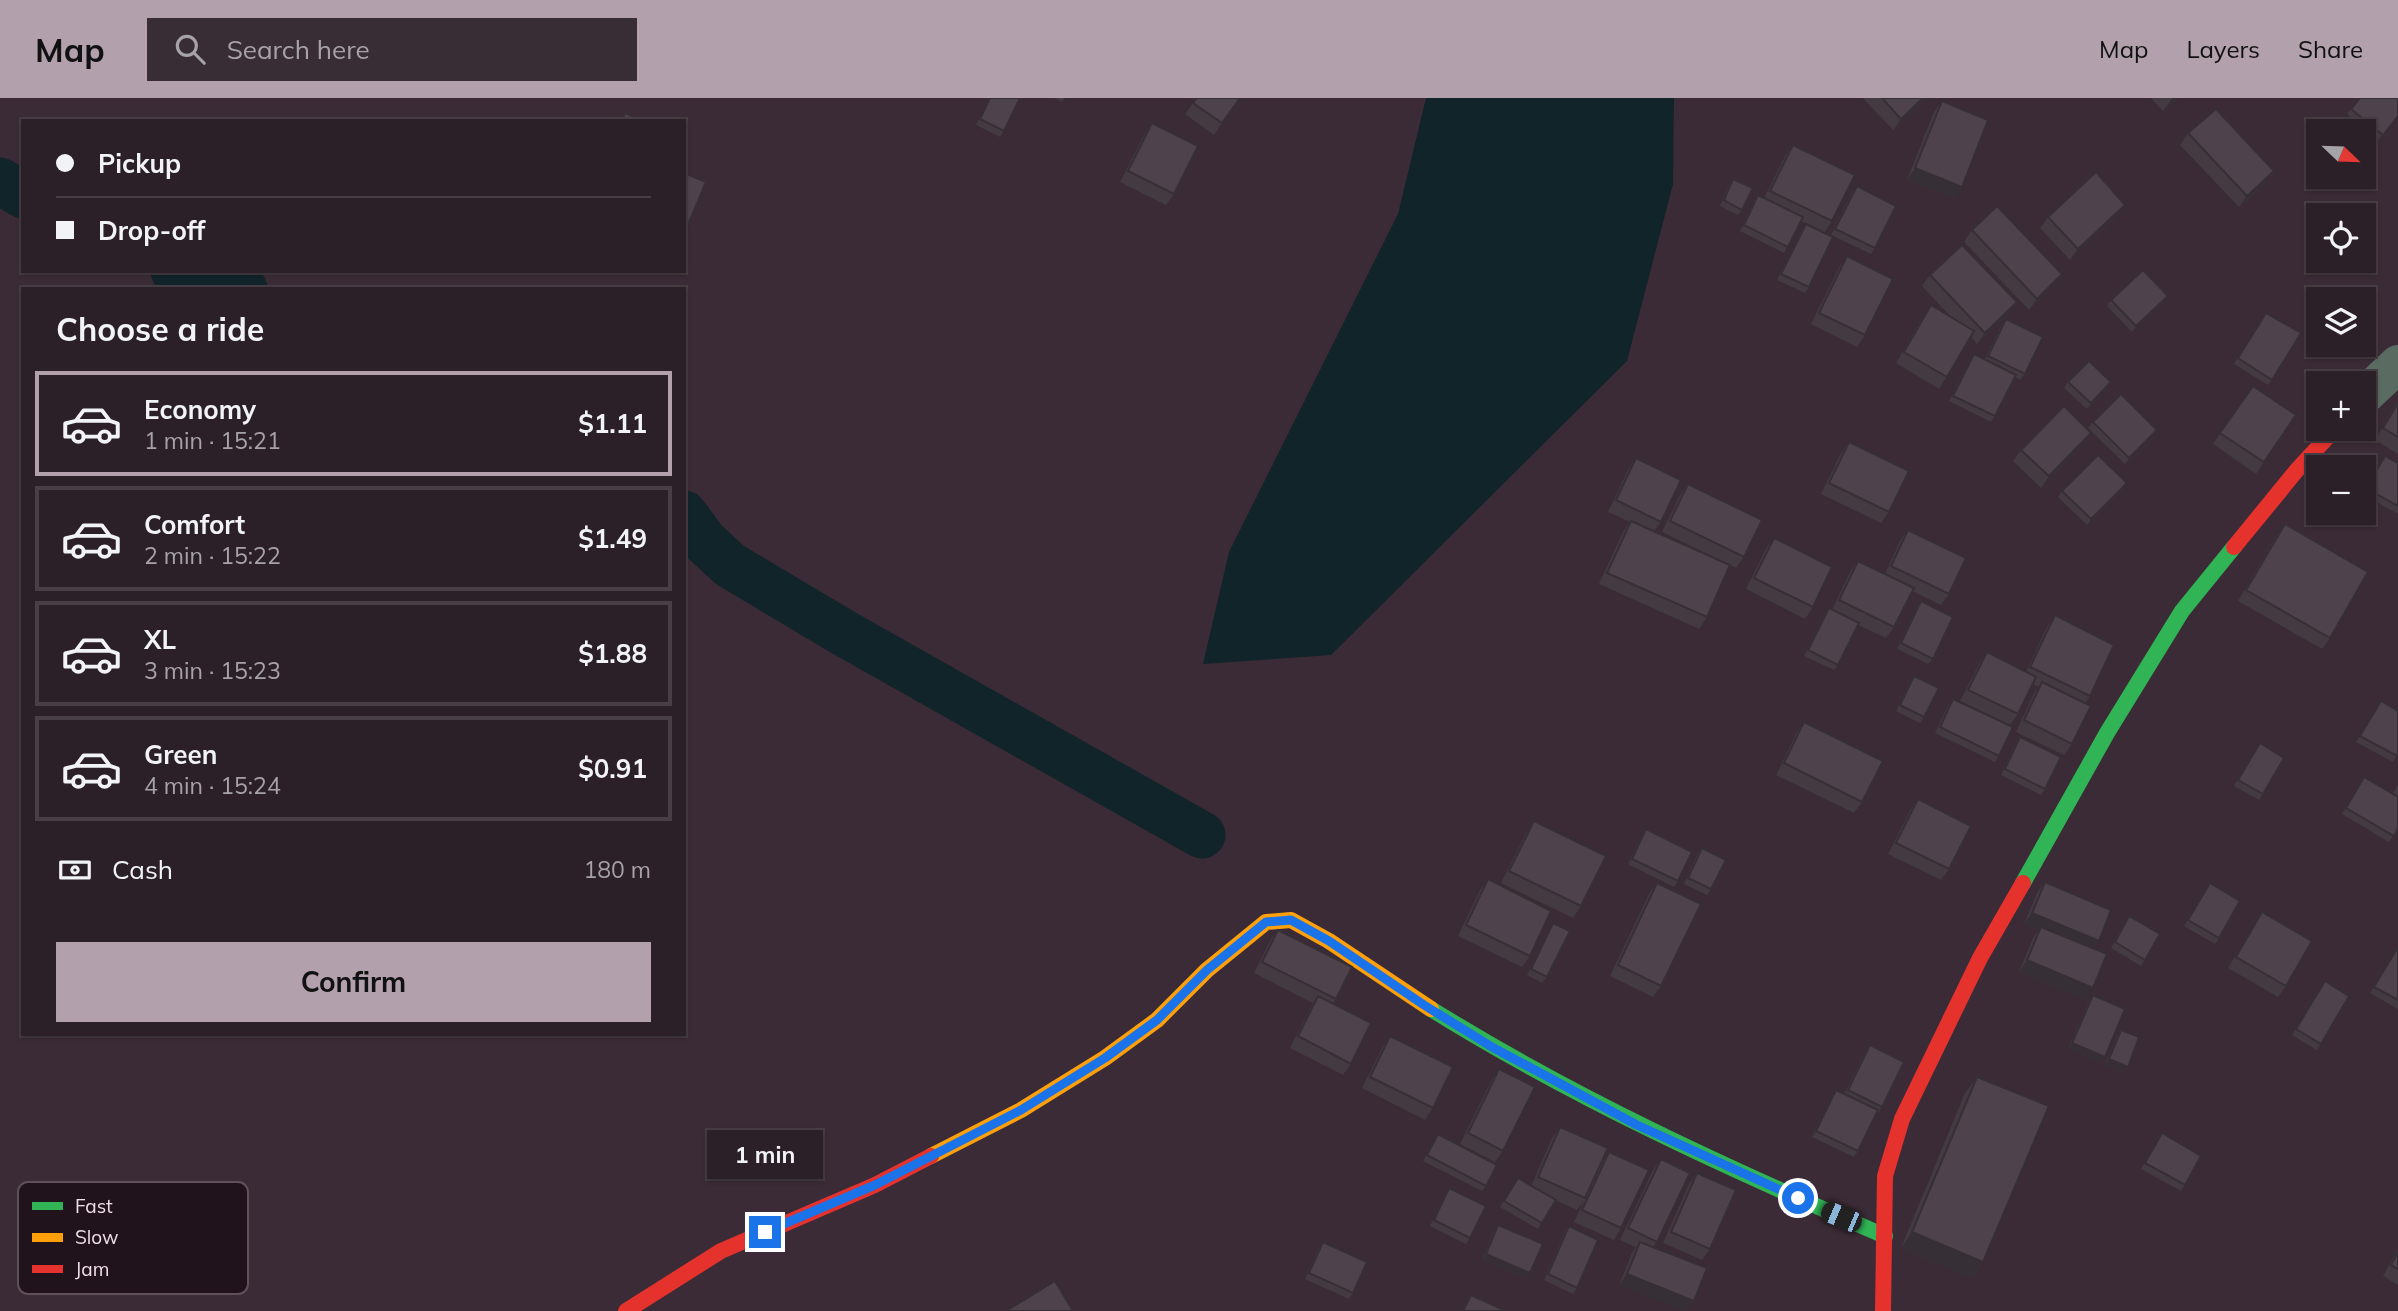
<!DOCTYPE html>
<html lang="en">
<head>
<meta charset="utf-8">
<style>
  body { margin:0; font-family:Mulish,sans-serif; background:#382d34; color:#f1f3f6; height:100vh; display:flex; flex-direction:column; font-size:26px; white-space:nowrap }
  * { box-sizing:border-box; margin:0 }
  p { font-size:23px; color:#a6a3a8 }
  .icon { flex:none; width:38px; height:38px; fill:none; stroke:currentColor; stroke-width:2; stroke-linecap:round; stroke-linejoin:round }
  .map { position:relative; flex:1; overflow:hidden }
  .details { position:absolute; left:21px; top:189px; width:665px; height:749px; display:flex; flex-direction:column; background:#2c2028; border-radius:0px; box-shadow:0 2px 5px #0004,0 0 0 2px #483e45 }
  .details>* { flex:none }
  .hud { position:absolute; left:21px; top:21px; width:665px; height:154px; border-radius:0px; box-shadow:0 2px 5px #0004,0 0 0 2px #483e45; display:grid; align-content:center; height:154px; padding:0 35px; background:#2c2028 }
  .needle { width:46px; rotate:113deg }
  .fabs { position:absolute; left:2306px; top:21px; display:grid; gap:14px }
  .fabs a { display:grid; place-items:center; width:70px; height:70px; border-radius:0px; background:#2c2028; box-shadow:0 2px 5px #0004,0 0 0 2px #483e45; font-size:35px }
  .end { position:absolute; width:32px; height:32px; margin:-16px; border:9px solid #1a73e8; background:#fff; box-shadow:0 0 0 4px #fff }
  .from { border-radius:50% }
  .bubble { position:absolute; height:49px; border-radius:0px; background:#2c2028; box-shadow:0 2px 5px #0004,0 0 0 2px #483e45; font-size:23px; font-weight:700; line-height:49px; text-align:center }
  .car { position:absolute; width:21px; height:42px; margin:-21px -10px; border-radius:9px; box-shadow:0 0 5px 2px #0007; background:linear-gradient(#222 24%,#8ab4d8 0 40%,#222 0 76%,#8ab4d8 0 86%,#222 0) }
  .hud b { display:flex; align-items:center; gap:24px; height:66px; font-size:26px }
  .hud b+b { border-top:2px solid #483e45 }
  .hud i { width:18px; height:18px; background:#f1f3f6 }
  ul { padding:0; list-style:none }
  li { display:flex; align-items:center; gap:21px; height:105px; margin:0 14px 10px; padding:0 21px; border:4px solid #483e45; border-radius:0px }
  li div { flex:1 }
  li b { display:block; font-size:26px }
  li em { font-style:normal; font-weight:700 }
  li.on { border-color:#b2a0ac }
  li>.icon { width:63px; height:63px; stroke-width:1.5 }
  h2 { padding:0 35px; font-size:32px; line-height:84px }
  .pay { display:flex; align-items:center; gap:18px; height:77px; padding:0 35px; font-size:26px }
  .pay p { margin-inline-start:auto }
  .cta { display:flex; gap:14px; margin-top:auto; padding:14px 35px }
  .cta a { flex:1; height:80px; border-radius:0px; background:#b2a0ac; color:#111; font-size:28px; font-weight:700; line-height:80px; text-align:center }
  header { display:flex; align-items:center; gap:42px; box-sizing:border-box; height:98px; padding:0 35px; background:#b2a0ac; color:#111 }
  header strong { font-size:33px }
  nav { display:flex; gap:38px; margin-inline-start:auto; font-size:24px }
  .search { width:490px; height:63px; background:#382d34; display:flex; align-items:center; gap:18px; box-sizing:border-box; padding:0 24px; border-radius:0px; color:#a6a3a8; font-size:26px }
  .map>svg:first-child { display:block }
  .water { fill:#112429 }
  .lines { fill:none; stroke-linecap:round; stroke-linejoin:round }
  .canal { stroke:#112429; stroke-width:47 }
  .street { stroke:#5a6c62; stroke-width:38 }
  .fast { stroke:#30b455; stroke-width:16 }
  .slow { stroke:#ff9f0a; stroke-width:16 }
  .jam { stroke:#e5322d; stroke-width:16 }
  .wall { fill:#433a42 }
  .shaded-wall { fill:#372f36 }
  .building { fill:#4e434d; stroke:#372f36; stroke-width:2 }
  .route { stroke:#1a73e8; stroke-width:9 }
  .key { fill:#20131c; stroke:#5f505a; stroke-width:2 }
  .key-label { font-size:19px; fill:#f2dfec }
</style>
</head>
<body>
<header>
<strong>Map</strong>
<div class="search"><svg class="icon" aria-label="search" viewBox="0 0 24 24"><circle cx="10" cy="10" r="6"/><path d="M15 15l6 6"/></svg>Search here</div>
<nav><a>Map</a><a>Layers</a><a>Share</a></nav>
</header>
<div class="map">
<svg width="2398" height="1213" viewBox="0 0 2398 1213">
  <rect width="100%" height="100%" fill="#3b2b36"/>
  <!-- water -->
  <polygon class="water" points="1426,0 1674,0 1673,86 1627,263 1331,557 1203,566 1229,454 1398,116"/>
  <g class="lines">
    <!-- canal -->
    <g class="canal">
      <polyline points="0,83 23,97"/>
      <polyline points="174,173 207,185 244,191"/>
      <polyline points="684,416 705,444 730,467 844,535 1202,737"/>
    </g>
    <!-- street -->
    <polyline class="street" points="2364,298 2398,266"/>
    <!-- fast -->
    <g class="fast">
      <polyline points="2023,785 2107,635 2182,513 2234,449"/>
      <path d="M1431,911C1576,1001 1729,1071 1885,1138"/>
    </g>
    <!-- slow -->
    <polyline class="slow" points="931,1058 1021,1012 1105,960 1157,922 1207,872 1266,824 1291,822 1329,843 1431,911"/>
    <!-- jam -->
    <g class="jam">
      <polyline points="2234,449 2297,372 2335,331"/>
      <polyline points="626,1213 721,1153 875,1087 931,1058"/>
      <polyline points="1883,1213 1885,1078 1902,1021 1980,860 2023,785"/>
    </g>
  </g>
  <!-- wall -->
  <g class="wall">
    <polygon points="989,0 1020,0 1004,33 1000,39 976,27"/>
    <polygon points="1054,0 1065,0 1062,4"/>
    <polygon points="1863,0 1926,0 1893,32"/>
    <polygon points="2151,0 2177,0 2163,13"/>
    <polygon points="2398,0 2398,19 2378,42 2347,16 2351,11"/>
    <polygon points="1942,3 1962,89 1954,100 1907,82 1934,14"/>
    <polygon points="1193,5 1222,25 1214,37 1185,16"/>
    <polygon points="1152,25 1174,96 1166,107 1120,84 1144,37"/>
    <polygon points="2188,35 2266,84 2239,109 2180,47"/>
    <polygon points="1793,47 1832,123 1824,135 1801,123 1784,155 1740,133 1754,103 1758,97 1764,100 1785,58"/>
    <polygon points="1733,81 1742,112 1738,117 1720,108 1729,87"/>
    <polygon points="1857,88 1875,150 1871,156 1831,137 1852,94"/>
    <polygon points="2117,118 2070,162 2040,130 2048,119"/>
    <polygon points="1806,126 1809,189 1805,195 1777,182 1802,132"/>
    <polygon points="1972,132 2062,176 2054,188 2029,212 1964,144"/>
    <polygon points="1847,158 1865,237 1857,249 1811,226 1839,170"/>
    <polygon points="1930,177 2017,204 2009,215 1977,246 1971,239 1939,291 1896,265 1923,219 1931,207 1953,221 1922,188"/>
    <polygon points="2168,198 2164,204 2132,234 2107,208 2111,202"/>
    <polygon points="2262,220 2272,282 2268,287 2234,266"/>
    <polygon points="2006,221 2025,276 2020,282 2015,279 1995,318 1991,324 1949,303 1970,262 1974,256 1985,261 2002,226"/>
    <polygon points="2068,284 2107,290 2087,311 2064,290"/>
    <polygon points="2253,288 2296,317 2256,376 2213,346"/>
    <polygon points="2398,303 2398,356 2375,342"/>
    <polygon points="2093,324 2157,332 2153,338 2125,366 2088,330"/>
    <polygon points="2091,335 2083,346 2041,390 2013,363 2021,352"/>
    <polygon points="1849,344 1889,414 1881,425 1821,396 1841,355"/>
    <polygon points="1636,360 1661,424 1654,433 1724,464 1662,434 1680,397 1688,386 1744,459 1736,470 1730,467 1707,519 1699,531 1599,486 1623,434 1630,424 1608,414 1628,372"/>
    <polygon points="2381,364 2398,365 2398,416 2364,397 2364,392"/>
    <polygon points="2123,391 2087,427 2058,399 2062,393"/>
    <polygon points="2285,426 2330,540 2322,551 2238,503 2277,437"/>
    <polygon points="1908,432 1949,496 1941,507 1912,493 1894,529 1886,540 1858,527 1838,567 1834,572 1804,558 1825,516 1829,510 1832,512 1850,474 1858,463 1885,476 1900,443"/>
    <polygon points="1774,440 1813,509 1805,521 1746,491 1766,451"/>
    <polygon points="1921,503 1933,561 1928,566 1897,551 1917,509"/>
    <polygon points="2055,517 2090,598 2085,605 2072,646 2064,657 2016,634 2034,595 2039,589 2033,586 2018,616 2010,627 1960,603 1979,566 1987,554 2026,574 2047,529"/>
    <polygon points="1914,578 1924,619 1920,625 1896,613 1910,584"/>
    <polygon points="1953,601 1999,658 1995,664 1935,635 1949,606"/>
    <polygon points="2381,603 2398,656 2393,664 2356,644"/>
    <polygon points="1804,624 1862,704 1854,715 1776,677 1796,636"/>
    <polygon points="2020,639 2045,691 2041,697 2001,677 2016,644"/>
    <polygon points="2256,651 2263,696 2259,702 2234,688"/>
    <polygon points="2364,679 2398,730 2389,744 2342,716"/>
    <polygon points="2398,687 2398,698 2393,695"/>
    <polygon points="1918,701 1949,771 1941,782 1888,756 1910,713"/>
    <polygon points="1534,723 1581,808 1573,820 1501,785 1526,735"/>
    <polygon points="1646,731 1678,783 1674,789 1628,766 1642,737"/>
    <polygon points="1702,750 1711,791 1707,797 1684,786 1698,755"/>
    <polygon points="1488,781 1530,858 1522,869 1458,838 1480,792"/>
    <polygon points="2045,784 2094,850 2093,890 2085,901 2019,874 2033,840 2039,832 2024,826 2037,795"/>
    <polygon points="1657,785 1661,888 1653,899 1610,878 1649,796"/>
    <polygon points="2210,785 2219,840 2215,846 2184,828"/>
    <polygon points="2262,814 2286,888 2278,899 2228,870"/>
    <polygon points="2129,818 2145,862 2141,868 2111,850"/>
    <polygon points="1553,825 1547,879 1542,885 1527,877 1549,831"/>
    <polygon points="1278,832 1336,901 1333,906 1351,966 1343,977 1290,950 1313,905 1254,875 1270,843"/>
    <polygon points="2398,848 2398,911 2370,895"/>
    <polygon points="2325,883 2321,946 2317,952 2292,937"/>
    <polygon points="2093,897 2105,959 2101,965 2068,951 2089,903"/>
    <polygon points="2121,932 2128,969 2123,974 2105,967 2117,938"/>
    <polygon points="1390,938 1433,1010 1425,1022 1362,990 1382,950"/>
    <polygon points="1870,947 1882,1009 1878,1015 1877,1014 1858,1053 1854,1059 1812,1039 1832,998 1836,992 1844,996 1866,953"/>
    <polygon points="1499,971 1503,1053 1495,1064 1460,1046 1491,983"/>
    <polygon points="1977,979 1983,1164 1972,1180 1901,1150 1965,995"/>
    <polygon points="1560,1029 1601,1065 1609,1054 1621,1130 1614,1142 1574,1124 1584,1103 1577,1112 1555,1102 1538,1131 1500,1109 1514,1086 1531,1088 1552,1040"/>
    <polygon points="2162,1035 2185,1087 2181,1093 2141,1071"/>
    <polygon points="1438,1036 1486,1088 1482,1093 1423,1063"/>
    <polygon points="1661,1061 1657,1144 1619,1187 1632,1155 1636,1149 1620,1142 1653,1072"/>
    <polygon points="1697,1075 1710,1151 1702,1162 1663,1145 1689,1086"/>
    <polygon points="1449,1090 1470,1140 1466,1146 1430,1128 1445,1096"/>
    <polygon points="1498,1127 1530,1175 1526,1180 1482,1162 1494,1133"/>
    <polygon points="1569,1128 1577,1190 1573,1196 1544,1182 1565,1134"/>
    <polygon points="1323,1144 1353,1195 1349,1201 1305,1181 1319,1150"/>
    <polygon points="2398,1151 2398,1187 2383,1178"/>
  </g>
  <!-- shaded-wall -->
  <g class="shaded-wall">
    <polygon points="1923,0 1926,0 1893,32 1901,21"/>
    <polygon points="2173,0 2177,0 2163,13 2171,2"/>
    <polygon points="1915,70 1962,89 1954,100 1907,82"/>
    <polygon points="2274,73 2266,84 2239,109 2247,98"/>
    <polygon points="2125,107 2117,118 2070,162 2078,151"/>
    <polygon points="2062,176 2054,188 2029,212 2037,201"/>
    <polygon points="2168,198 2164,204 2132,234 2136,228"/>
    <polygon points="2017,204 2009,215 1977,246 1985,235"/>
    <polygon points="2111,284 2107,290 2087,311 2091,305"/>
    <polygon points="2157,332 2153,338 2125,366 2129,360"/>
    <polygon points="2091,335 2083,346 2041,390 2049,378"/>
    <polygon points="2127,385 2123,391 2087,427 2091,421"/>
    <polygon points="2032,815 2099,843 2091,854 2041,829 2039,832 2024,826"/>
    <polygon points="2027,862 2093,890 2085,901 2019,874"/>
    <polygon points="2072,945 2105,959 2101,965 2068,951"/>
    <polygon points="2109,961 2128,969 2123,974 2105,967"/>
    <polygon points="1912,1134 1983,1164 1972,1180 1901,1150"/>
    <polygon points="1486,1156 1530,1175 1526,1180 1482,1162"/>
    <polygon points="1627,1176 1694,1203 1686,1213 1683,1213 1619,1187"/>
  </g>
  <!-- building -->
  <g class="building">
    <polygon points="990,0 1020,0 1004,33 980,21"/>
    <polygon points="1197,0 1240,0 1222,25 1193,5"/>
    <polygon points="1882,0 1923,0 1901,21"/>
    <polygon points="2360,0 2398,0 2398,18 2383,37 2351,11"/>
    <polygon points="1942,3 1988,22 1962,89 1915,70"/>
    <polygon points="2216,11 2274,73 2247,98 2188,35"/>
    <polygon points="625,15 645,23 622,23"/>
    <polygon points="1152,25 1198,48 1174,96 1128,73"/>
    <polygon points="1793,47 1855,77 1832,123 1770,93"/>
    <polygon points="2096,74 2125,107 2078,151 2048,119"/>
    <polygon points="684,75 706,84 684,136"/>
    <polygon points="1733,81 1753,90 1742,112 1724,102"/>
    <polygon points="1857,88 1896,108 1875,150 1835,131"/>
    <polygon points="1758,97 1803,119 1788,149 1744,127"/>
    <polygon points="1997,108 2062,176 2037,201 1972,132"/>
    <polygon points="1806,126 1833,139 1809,189 1781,176"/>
    <polygon points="1962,147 2017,204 1985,235 1930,177"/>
    <polygon points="1847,158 1893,181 1865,237 1819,215"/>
    <polygon points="2143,172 2168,198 2136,228 2111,202"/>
    <polygon points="1931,207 1974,233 1947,279 1904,254"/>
    <polygon points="2266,215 2301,235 2272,282 2238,260"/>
    <polygon points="2006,221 2043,239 2025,276 1988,258"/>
    <polygon points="1974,256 2016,277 1995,318 1953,298"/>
    <polygon points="2089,263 2111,284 2091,305 2068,284"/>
    <polygon points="2253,288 2296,317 2264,364 2220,335"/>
    <polygon points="2121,296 2157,332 2129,360 2093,324"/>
    <polygon points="2398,305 2398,339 2383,330"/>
    <polygon points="2064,308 2091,335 2049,378 2021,352"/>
    <polygon points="1849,344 1909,373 1889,414 1829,385"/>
    <polygon points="2098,357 2127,385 2091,421 2062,393"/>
    <polygon points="2385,358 2398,365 2398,408 2366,390"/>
    <polygon points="1636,360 1681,382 1661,424 1616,402"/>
    <polygon points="1688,386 1762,422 1744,459 1670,423"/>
    <polygon points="1631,423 1730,467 1707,519 1607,475"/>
    <polygon points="2285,426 2368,474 2330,540 2246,492"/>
    <polygon points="1908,432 1966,460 1949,496 1891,468"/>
    <polygon points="1774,440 1832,469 1813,509 1754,480"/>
    <polygon points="1858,463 1914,490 1894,529 1839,502"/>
    <polygon points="1921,503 1953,519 1933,561 1901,545"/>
    <polygon points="1829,510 1859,525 1838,567 1808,552"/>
    <polygon points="2055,517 2114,547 2090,598 2030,569"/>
    <polygon points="1987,554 2036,579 2018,616 1968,592"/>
    <polygon points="1914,578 1939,590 1924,619 1900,607"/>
    <polygon points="2042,584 2091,608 2072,646 2024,622"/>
    <polygon points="1953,601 2013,629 1999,658 1940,629"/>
    <polygon points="2381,603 2398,613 2398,656 2397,658 2360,638"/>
    <polygon points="1804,624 1883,663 1862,704 1784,665"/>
    <polygon points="2020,639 2061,659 2045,691 2005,671"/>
    <polygon points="2260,645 2284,660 2263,696 2238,682"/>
    <polygon points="2364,679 2398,699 2398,730 2394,738 2346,710"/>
    <polygon points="1918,701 1971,728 1949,771 1896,745"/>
    <polygon points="1534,723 1606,758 1581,808 1509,773"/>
    <polygon points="1646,731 1692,754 1678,783 1632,761"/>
    <polygon points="1702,750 1726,762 1711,791 1688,780"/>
    <polygon points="1488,781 1551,813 1530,858 1466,827"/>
    <polygon points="2045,784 2111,812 2099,843 2032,815"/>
    <polygon points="1657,785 1701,806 1661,888 1618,867"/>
    <polygon points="2210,785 2240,803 2219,840 2188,822"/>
    <polygon points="2262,814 2312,843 2286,888 2236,859"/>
    <polygon points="2129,818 2160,836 2145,862 2115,844"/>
    <polygon points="1553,825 1570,833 1547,879 1531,871"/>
    <polygon points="2041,829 2107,856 2093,890 2027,862"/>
    <polygon points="1278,832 1352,869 1336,901 1262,864"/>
    <polygon points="2398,849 2398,902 2374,889"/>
    <polygon points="2325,883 2349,898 2321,946 2296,931"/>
    <polygon points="2093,897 2125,911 2105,959 2072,945"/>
    <polygon points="1318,898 1371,925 1351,966 1298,938"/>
    <polygon points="2121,932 2139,939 2128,969 2109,961"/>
    <polygon points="1390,938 1453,969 1433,1010 1370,979"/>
    <polygon points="1870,947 1904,964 1882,1009 1848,992"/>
    <polygon points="1499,971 1535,989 1503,1053 1468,1035"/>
    <polygon points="1977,979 2049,1008 1983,1164 1912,1134"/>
    <polygon points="1836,992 1878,1012 1858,1053 1816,1033"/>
    <polygon points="1560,1029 1608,1050 1585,1100 1538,1079"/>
    <polygon points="2162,1035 2201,1058 2185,1087 2145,1065"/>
    <polygon points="1438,1036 1497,1067 1486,1088 1427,1057"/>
    <polygon points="1609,1054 1649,1072 1621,1130 1582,1112"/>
    <polygon points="1661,1061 1690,1075 1657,1144 1628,1130"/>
    <polygon points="1697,1075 1736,1092 1710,1151 1671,1134"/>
    <polygon points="1518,1080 1556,1102 1542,1125 1504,1103"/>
    <polygon points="1449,1090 1486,1108 1470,1140 1434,1122"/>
    <polygon points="1498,1127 1543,1146 1530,1175 1486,1156"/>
    <polygon points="1569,1128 1598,1142 1577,1190 1548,1176"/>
    <polygon points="1323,1144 1367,1164 1353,1195 1309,1175"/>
    <polygon points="1640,1144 1707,1170 1694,1203 1627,1176"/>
    <polygon points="2398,1154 2398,1171 2391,1167"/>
    <polygon points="1055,1183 1073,1213 1006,1213"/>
    <polygon points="1471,1197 1506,1213 1463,1213"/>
  </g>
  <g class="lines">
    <!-- route -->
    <polyline class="route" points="765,1134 875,1087 1021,1012 1105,960 1157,922 1207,872 1266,824 1291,822 1329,843 1424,907 1492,949 1637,1027 1798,1100"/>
  </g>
  <!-- legend -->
  <rect x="18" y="1084" width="230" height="112" rx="10" class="key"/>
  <rect x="32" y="1104" width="31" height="8" fill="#30b455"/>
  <rect x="32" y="1135" width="31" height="9" fill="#ff9f0a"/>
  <rect x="32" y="1167" width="31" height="8" fill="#e5322d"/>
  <g class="key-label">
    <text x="75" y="1115">Fast</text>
    <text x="75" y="1146">Slow</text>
    <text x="75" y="1178">Jam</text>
  </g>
</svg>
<div class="fabs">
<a><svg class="needle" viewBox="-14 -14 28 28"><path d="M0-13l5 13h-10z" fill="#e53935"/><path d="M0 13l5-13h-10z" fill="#a6a3a8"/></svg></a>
<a><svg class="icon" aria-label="locate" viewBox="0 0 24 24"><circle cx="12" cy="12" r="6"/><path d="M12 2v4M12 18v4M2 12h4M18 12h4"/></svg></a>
<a><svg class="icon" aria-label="layers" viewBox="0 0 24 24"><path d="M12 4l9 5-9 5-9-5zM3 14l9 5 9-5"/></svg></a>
<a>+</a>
<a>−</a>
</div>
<i class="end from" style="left:1798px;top:1100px"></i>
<i class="end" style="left:765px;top:1134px"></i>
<div class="bubble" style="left:707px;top:1032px;width:116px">1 min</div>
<i class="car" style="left:1841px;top:1119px;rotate:293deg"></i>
<div class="hud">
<b><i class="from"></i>Pickup</b>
<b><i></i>Drop-off</b>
</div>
<section class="details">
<h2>Choose a ride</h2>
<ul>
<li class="on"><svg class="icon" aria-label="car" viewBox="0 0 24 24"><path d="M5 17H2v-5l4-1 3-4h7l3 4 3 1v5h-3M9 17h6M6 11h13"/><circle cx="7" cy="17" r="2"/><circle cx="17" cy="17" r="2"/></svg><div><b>Economy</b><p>1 min · 15:21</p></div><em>$1.11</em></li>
<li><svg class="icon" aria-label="car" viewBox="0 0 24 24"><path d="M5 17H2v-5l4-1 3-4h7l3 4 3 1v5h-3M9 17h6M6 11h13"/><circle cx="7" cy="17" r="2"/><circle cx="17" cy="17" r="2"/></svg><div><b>Comfort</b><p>2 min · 15:22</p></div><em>$1.49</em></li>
<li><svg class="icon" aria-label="car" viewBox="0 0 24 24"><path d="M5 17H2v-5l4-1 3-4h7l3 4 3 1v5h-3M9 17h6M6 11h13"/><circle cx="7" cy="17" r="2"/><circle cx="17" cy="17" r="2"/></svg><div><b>XL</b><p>3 min · 15:23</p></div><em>$1.88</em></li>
<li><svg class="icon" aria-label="car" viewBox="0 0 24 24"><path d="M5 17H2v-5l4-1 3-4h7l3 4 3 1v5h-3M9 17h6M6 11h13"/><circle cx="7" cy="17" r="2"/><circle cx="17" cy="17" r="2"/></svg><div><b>Green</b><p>4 min · 15:24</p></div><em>$0.91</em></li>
</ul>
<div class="pay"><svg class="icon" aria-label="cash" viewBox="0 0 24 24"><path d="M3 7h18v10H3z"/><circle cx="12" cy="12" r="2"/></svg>Cash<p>180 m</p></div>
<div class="cta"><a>Confirm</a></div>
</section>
</div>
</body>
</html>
